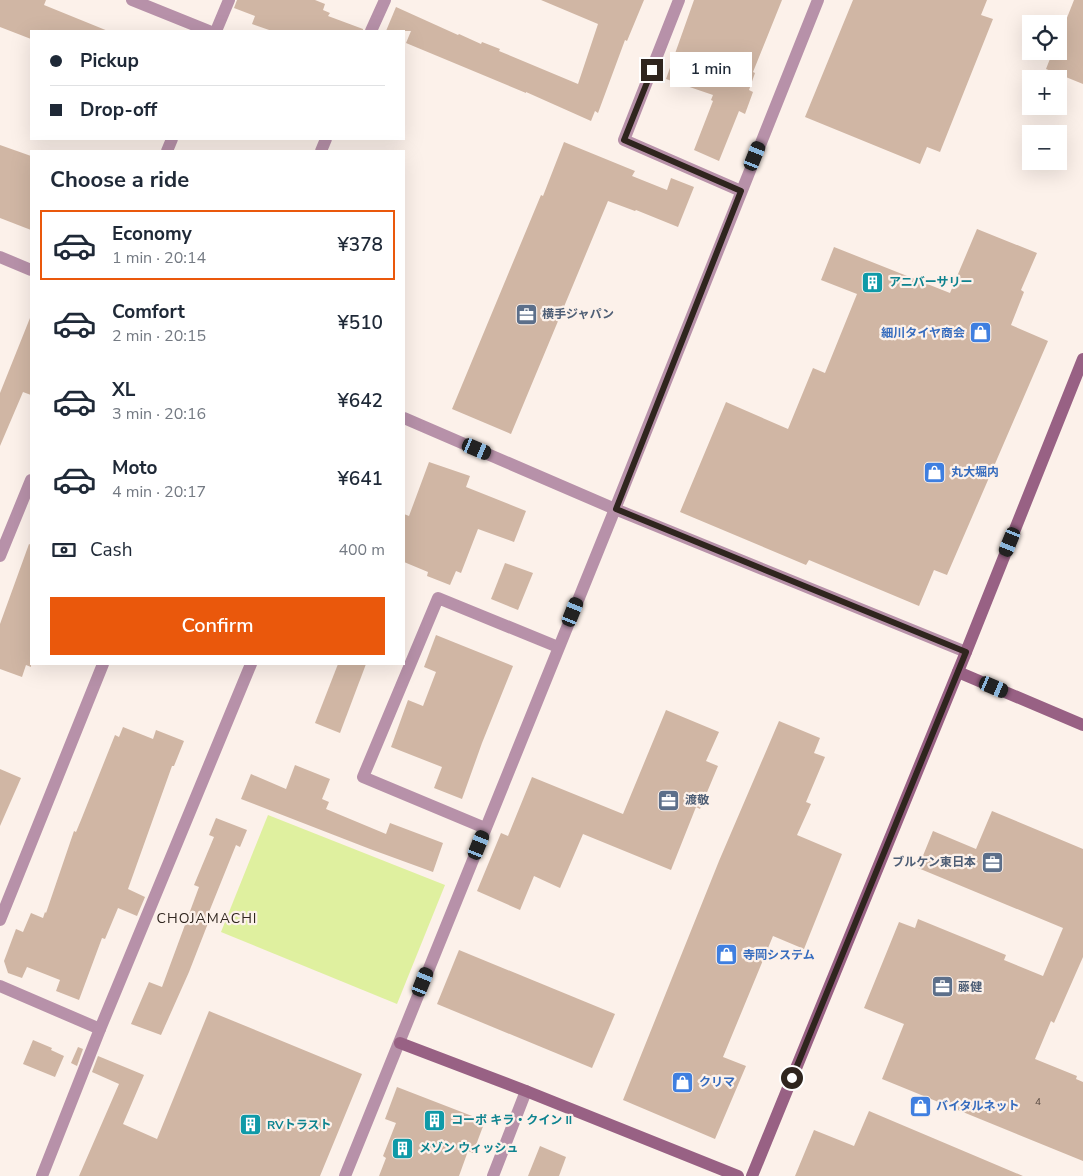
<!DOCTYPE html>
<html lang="en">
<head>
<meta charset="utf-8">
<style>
  body { margin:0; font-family:"Nunito Sans","Noto Sans JP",sans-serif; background:#f6f6f7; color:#1f2937; height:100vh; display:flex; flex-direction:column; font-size:19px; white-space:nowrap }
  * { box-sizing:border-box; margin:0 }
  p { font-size:16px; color:#747a83 }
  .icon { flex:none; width:28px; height:28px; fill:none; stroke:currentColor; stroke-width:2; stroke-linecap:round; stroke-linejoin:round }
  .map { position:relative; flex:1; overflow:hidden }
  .drawer { position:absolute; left:30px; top:150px; width:375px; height:515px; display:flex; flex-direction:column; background:#fff; border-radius:0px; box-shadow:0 5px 20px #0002 }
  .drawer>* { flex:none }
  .top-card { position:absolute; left:30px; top:30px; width:375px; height:110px; border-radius:0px; box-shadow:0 5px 20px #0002; display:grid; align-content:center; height:110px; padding:0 20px; background:#fff }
  .controls { position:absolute; left:1022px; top:15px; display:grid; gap:10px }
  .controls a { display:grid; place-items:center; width:45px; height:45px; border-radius:0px; background:#fff; box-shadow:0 5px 20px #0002; font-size:25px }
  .end { position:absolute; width:22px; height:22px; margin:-11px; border:6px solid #2f251e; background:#fff; box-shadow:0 0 0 2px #fff }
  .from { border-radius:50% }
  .bubble { position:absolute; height:35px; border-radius:0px; background:#fff; box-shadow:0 5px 20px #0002; font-size:16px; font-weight:600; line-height:35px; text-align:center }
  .car { position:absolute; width:15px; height:30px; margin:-15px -8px; border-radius:6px; box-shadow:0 0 4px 1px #0007; background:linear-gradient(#222 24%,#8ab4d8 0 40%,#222 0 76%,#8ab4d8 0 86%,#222 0) }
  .top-card b { display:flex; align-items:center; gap:18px; height:48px; font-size:19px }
  .top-card b+b { border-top:1px solid #e0e1e3 }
  .top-card i { width:12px; height:12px; background:#1f2937 }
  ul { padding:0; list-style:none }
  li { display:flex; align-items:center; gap:15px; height:70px; margin:0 10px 8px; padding:0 10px; border:2px solid transparent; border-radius:0px }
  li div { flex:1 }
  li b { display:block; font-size:19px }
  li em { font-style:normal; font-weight:600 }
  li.on { border-color:#ea580c }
  li>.icon { width:45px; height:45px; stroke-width:1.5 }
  h2 { padding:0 20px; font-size:22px; line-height:60px }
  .pay { display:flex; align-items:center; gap:12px; height:55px; padding:0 20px; font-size:19px }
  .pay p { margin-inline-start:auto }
  .cta { display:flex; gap:10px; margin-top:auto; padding:10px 20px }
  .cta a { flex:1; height:58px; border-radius:0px; background:#ea580c; color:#fff; font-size:20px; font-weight:600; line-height:58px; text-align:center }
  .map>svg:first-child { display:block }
  .green { fill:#dff09f }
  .building { fill:#d0b6a4 }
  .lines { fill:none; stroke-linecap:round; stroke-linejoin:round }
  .street { stroke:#b791a9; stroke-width:12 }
  .secondary { stroke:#986184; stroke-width:12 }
  .route { stroke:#2f251e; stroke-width:6 }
  .labels { text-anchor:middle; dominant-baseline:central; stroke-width:4.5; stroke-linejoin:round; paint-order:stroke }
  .number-label { font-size:10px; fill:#574940 }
  .culture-label { font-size:12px; font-weight:bold; fill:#0d838f; stroke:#fcf1ea; text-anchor:start }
  .service-label { font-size:12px; font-weight:bold; fill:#4e5e75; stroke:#fcf1ea; text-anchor:start }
  .shop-label { font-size:12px; font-weight:bold; fill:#366cbe; stroke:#fcf1ea; text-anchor:start }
  .neighbourhood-label { font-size:14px; letter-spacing:1px; fill:#2f251e; stroke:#fcf1ea }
</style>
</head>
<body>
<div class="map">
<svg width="1083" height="1176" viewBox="0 0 1083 1176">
  <rect width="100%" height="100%" fill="#fcf1ea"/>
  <!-- green -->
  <polygon class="green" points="268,815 445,885 397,1004 221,932"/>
  <!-- building -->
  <g class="building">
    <polygon points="0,0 46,0 44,5 108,31 31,31 31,39 0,27"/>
    <polygon points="237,0 315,0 325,4 323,10 330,13 328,16 363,29 363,31 272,31 252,24 255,16 234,8"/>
    <polygon points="541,0 644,0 627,41 625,40 598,113 595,111 591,121 526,92 526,93 406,43 411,31 386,31 396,7 458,35 459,34 481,44 482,42 500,49 499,51 578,84 598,24"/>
    <polygon points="694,0 782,0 753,72 755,73 749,90 753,92 745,114 739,111 719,161 694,150 713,101 711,100 713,95 666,79"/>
    <polygon points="853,0 987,0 981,15 993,19 940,152 927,147 920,164 805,117"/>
    <polygon points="1074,0 1083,0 1083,84 1046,69 1053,51 1059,51 1059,38"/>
    <polygon points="564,142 635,171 632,176 667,190 671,178 694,187 678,227 636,210 635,211 608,201 511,434 452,409 541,195 543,196"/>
    <polygon points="0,145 31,156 31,230 0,218"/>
    <polygon points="977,229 1037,253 1021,290 1024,292 1011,325 1048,341 947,575 934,570 919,606 809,560 806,565 680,512 726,402 788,429 813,368 825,373 857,294 821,280 834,247 950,293"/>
    <polygon points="30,318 31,395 23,392 0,446 0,393"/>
    <polygon points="429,462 470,476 466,487 526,511 514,542 478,529 461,573 456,571 450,585 427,576 428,572 404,562 404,514 409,516"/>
    <polygon points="29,544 31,545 31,667 26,665 22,677 0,669 0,624"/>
    <polygon points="505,563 533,573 518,610 491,599"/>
    <polygon points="436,635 513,666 482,743 462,799 434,788 442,767 391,747 408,700 423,706 436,672 424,667"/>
    <polygon points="338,664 366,664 340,733 315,723"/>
    <polygon points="666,710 719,732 706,761 718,766 700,809 696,807 671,870 583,834 560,888 534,876 520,910 477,891 501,833 508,836 532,777 623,814"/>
    <polygon points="779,721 820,738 814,753 825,757 806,802 811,804 797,835 842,854 804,949 773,936 723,1057 746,1066 715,1139 623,1100 719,861"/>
    <polygon points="123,727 153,739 156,730 184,741 174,766 172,766 128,889 145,897 137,916 118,908 105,939 102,938 79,1000 56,991 60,980 27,967 22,978 8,973 4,961 16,929 23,932 31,913 43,918 45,912 46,913 74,831 76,832 81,820 115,735 119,737"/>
    <polygon points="295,765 330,779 322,799 329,802 326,809 386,834 390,823 443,843 433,872 370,849 241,799 251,774 286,789"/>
    <polygon points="0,769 21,778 0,826"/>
    <polygon points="992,811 1083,849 1083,957 1054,1023 1051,1021 1035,1059 1077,1076 1076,1079 1083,1082 1083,1161 882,1079 904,1024 864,1008 899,922 915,928 918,919 1006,955 1004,960 1043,976 1063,928 918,868 933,831 976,849"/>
    <polygon points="216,818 247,830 240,847 236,845 209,912 212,913 189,972 161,1035 131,1024 149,982 162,987 199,887 194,885 214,837 209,835"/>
    <polygon points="459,950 615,1014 592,1068 437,1004"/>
    <polygon points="209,1011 362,1074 320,1176 79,1176 119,1084 92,1072 98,1056 144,1075 123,1124 157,1139"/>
    <polygon points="33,1040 52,1048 51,1050 64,1056 55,1077 23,1064"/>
    <polygon points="78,1047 83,1049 77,1066 71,1063"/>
    <polygon points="397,1087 485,1121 473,1153 468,1151 459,1176 379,1176 386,1158 383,1156 396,1123 385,1119"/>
    <polygon points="869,1111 1023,1176 795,1176 814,1130 854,1146"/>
    <polygon points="540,1146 566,1157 559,1176 528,1176"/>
  </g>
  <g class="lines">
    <!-- street -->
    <g class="street">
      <polyline points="132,0 209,31"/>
      <polyline points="679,0 624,140 741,191"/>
      <polyline points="216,31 229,0"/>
      <polyline points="371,31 385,0"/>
      <polyline points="167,151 172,139"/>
      <polyline points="321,151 326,139"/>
      <polyline points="0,257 31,270"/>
      <polyline points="404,418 615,509 966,652"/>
      <polyline points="0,556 31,480"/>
      <polyline points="485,828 363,777 438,598 558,647"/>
      <polyline points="0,920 103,664"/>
      <polyline points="0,986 100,1029"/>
      <polyline points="42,1176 100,1029 251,664"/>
      <polyline points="345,1176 615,509 818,0"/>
      <polyline points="493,1176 526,1091"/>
    </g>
    <!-- secondary -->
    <g class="secondary">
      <polyline points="958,672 1083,725"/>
      <polyline points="400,1043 526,1091 738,1176"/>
      <polyline points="752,1176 966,652 1083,359"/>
    </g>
  </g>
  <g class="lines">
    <!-- route -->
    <polyline class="route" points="652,70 624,140 741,191 616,509 966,652 792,1078"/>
  </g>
  <!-- icons -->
  <defs>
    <symbol id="building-square" viewBox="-11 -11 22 22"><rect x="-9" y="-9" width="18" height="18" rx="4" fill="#0f9aa8" stroke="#fcf1ea"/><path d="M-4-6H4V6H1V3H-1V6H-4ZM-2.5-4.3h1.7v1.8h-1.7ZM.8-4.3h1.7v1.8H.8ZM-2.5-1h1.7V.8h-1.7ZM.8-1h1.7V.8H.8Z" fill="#fff"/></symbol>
    <symbol id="office-square" viewBox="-11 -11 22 22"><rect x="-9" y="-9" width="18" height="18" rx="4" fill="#5c6f8a" stroke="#fcf1ea"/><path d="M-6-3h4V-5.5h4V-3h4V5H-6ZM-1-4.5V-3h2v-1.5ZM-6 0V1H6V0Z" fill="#fff"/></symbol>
    <symbol id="shop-square" viewBox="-11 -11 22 22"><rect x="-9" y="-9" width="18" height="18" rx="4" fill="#3f7fe0" stroke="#fcf1ea"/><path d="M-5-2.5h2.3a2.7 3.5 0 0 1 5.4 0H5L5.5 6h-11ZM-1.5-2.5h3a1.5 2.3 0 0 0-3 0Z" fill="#fff"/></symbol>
  </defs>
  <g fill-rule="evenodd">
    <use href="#building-square" x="860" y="270" width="25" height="25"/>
    <use href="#office-square" x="514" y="302" width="25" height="25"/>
    <use href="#shop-square" x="968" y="320" width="25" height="25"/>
    <use href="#shop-square" x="922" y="460" width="25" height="25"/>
    <use href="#office-square" x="656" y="788" width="25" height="25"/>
    <use href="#office-square" x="980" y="850" width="25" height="25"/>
    <use href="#shop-square" x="714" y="942" width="25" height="25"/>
    <use href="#office-square" x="930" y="974" width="25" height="25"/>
    <use href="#shop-square" x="670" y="1070" width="25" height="25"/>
    <use href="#shop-square" x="908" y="1094" width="25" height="25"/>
    <use href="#building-square" x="422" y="1108" width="25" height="25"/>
    <use href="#building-square" x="238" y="1112" width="25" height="25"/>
    <use href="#building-square" x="390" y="1136" width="25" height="25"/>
  </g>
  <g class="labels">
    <!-- number labels -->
    <g class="number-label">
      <text x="1038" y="1102">4</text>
    </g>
    <!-- culture labels -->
    <g class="culture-label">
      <text x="889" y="282">アニバーサリー</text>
      <text x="451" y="1120">コーポ キラ・クイン II</text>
      <text x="267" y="1125">RVトラスト</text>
      <text x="419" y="1148">メゾン ウィッシュ</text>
    </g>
    <!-- service labels -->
    <g class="service-label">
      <text x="542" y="314">横手ジャパン</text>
      <text x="685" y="800">渡敬</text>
      <text x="976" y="862" text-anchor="end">ブルケン東日本</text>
      <text x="958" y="987">藤健</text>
    </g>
    <!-- shop labels -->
    <g class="shop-label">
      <text x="965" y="333" text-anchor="end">細川タイヤ商会</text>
      <text x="951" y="472">丸大堀内</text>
      <text x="743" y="955">寺岡システム</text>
      <text x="699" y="1082">クリマ</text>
      <text x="936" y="1106">バイタルネット</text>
    </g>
    <!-- neighbourhood labels -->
    <g class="neighbourhood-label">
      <text x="207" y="918">CHOJAMACHI</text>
    </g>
  </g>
</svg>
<div class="controls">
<a><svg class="icon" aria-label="locate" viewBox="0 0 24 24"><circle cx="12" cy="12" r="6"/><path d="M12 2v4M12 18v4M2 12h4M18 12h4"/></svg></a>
<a>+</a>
<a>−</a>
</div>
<i class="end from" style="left:792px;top:1078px"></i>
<i class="end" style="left:652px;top:70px"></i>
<div class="bubble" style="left:670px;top:52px;width:82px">1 min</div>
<i class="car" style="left:755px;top:156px;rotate:22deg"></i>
<i class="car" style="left:477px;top:449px;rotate:113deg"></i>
<i class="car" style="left:1010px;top:542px;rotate:202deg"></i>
<i class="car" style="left:573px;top:612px;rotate:22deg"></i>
<i class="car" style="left:994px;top:687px;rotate:113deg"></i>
<i class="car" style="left:479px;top:845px;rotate:22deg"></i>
<i class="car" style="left:423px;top:982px;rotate:22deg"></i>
<div class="top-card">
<b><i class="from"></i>Pickup</b>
<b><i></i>Drop-off</b>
</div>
<section class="drawer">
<h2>Choose a ride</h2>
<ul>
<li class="on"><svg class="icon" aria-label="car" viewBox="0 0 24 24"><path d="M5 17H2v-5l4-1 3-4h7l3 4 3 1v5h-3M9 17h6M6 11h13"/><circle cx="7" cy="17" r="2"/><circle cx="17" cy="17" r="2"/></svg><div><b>Economy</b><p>1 min · 20:14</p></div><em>¥378</em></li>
<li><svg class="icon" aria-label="car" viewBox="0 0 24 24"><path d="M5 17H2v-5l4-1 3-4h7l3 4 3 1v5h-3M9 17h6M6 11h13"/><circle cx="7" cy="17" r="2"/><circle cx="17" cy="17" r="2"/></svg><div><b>Comfort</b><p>2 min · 20:15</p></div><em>¥510</em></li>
<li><svg class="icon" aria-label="car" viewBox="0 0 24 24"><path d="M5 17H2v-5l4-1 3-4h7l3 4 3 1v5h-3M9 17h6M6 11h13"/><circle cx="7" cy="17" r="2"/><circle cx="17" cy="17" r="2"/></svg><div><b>XL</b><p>3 min · 20:16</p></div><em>¥642</em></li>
<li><svg class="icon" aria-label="car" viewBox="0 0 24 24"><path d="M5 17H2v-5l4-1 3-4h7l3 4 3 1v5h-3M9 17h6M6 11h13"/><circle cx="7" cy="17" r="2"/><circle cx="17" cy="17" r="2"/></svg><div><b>Moto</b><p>4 min · 20:17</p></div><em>¥641</em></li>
</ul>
<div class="pay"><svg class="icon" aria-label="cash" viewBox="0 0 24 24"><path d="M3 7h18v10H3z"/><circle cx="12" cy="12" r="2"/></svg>Cash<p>400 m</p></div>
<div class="cta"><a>Confirm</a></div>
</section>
</div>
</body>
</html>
